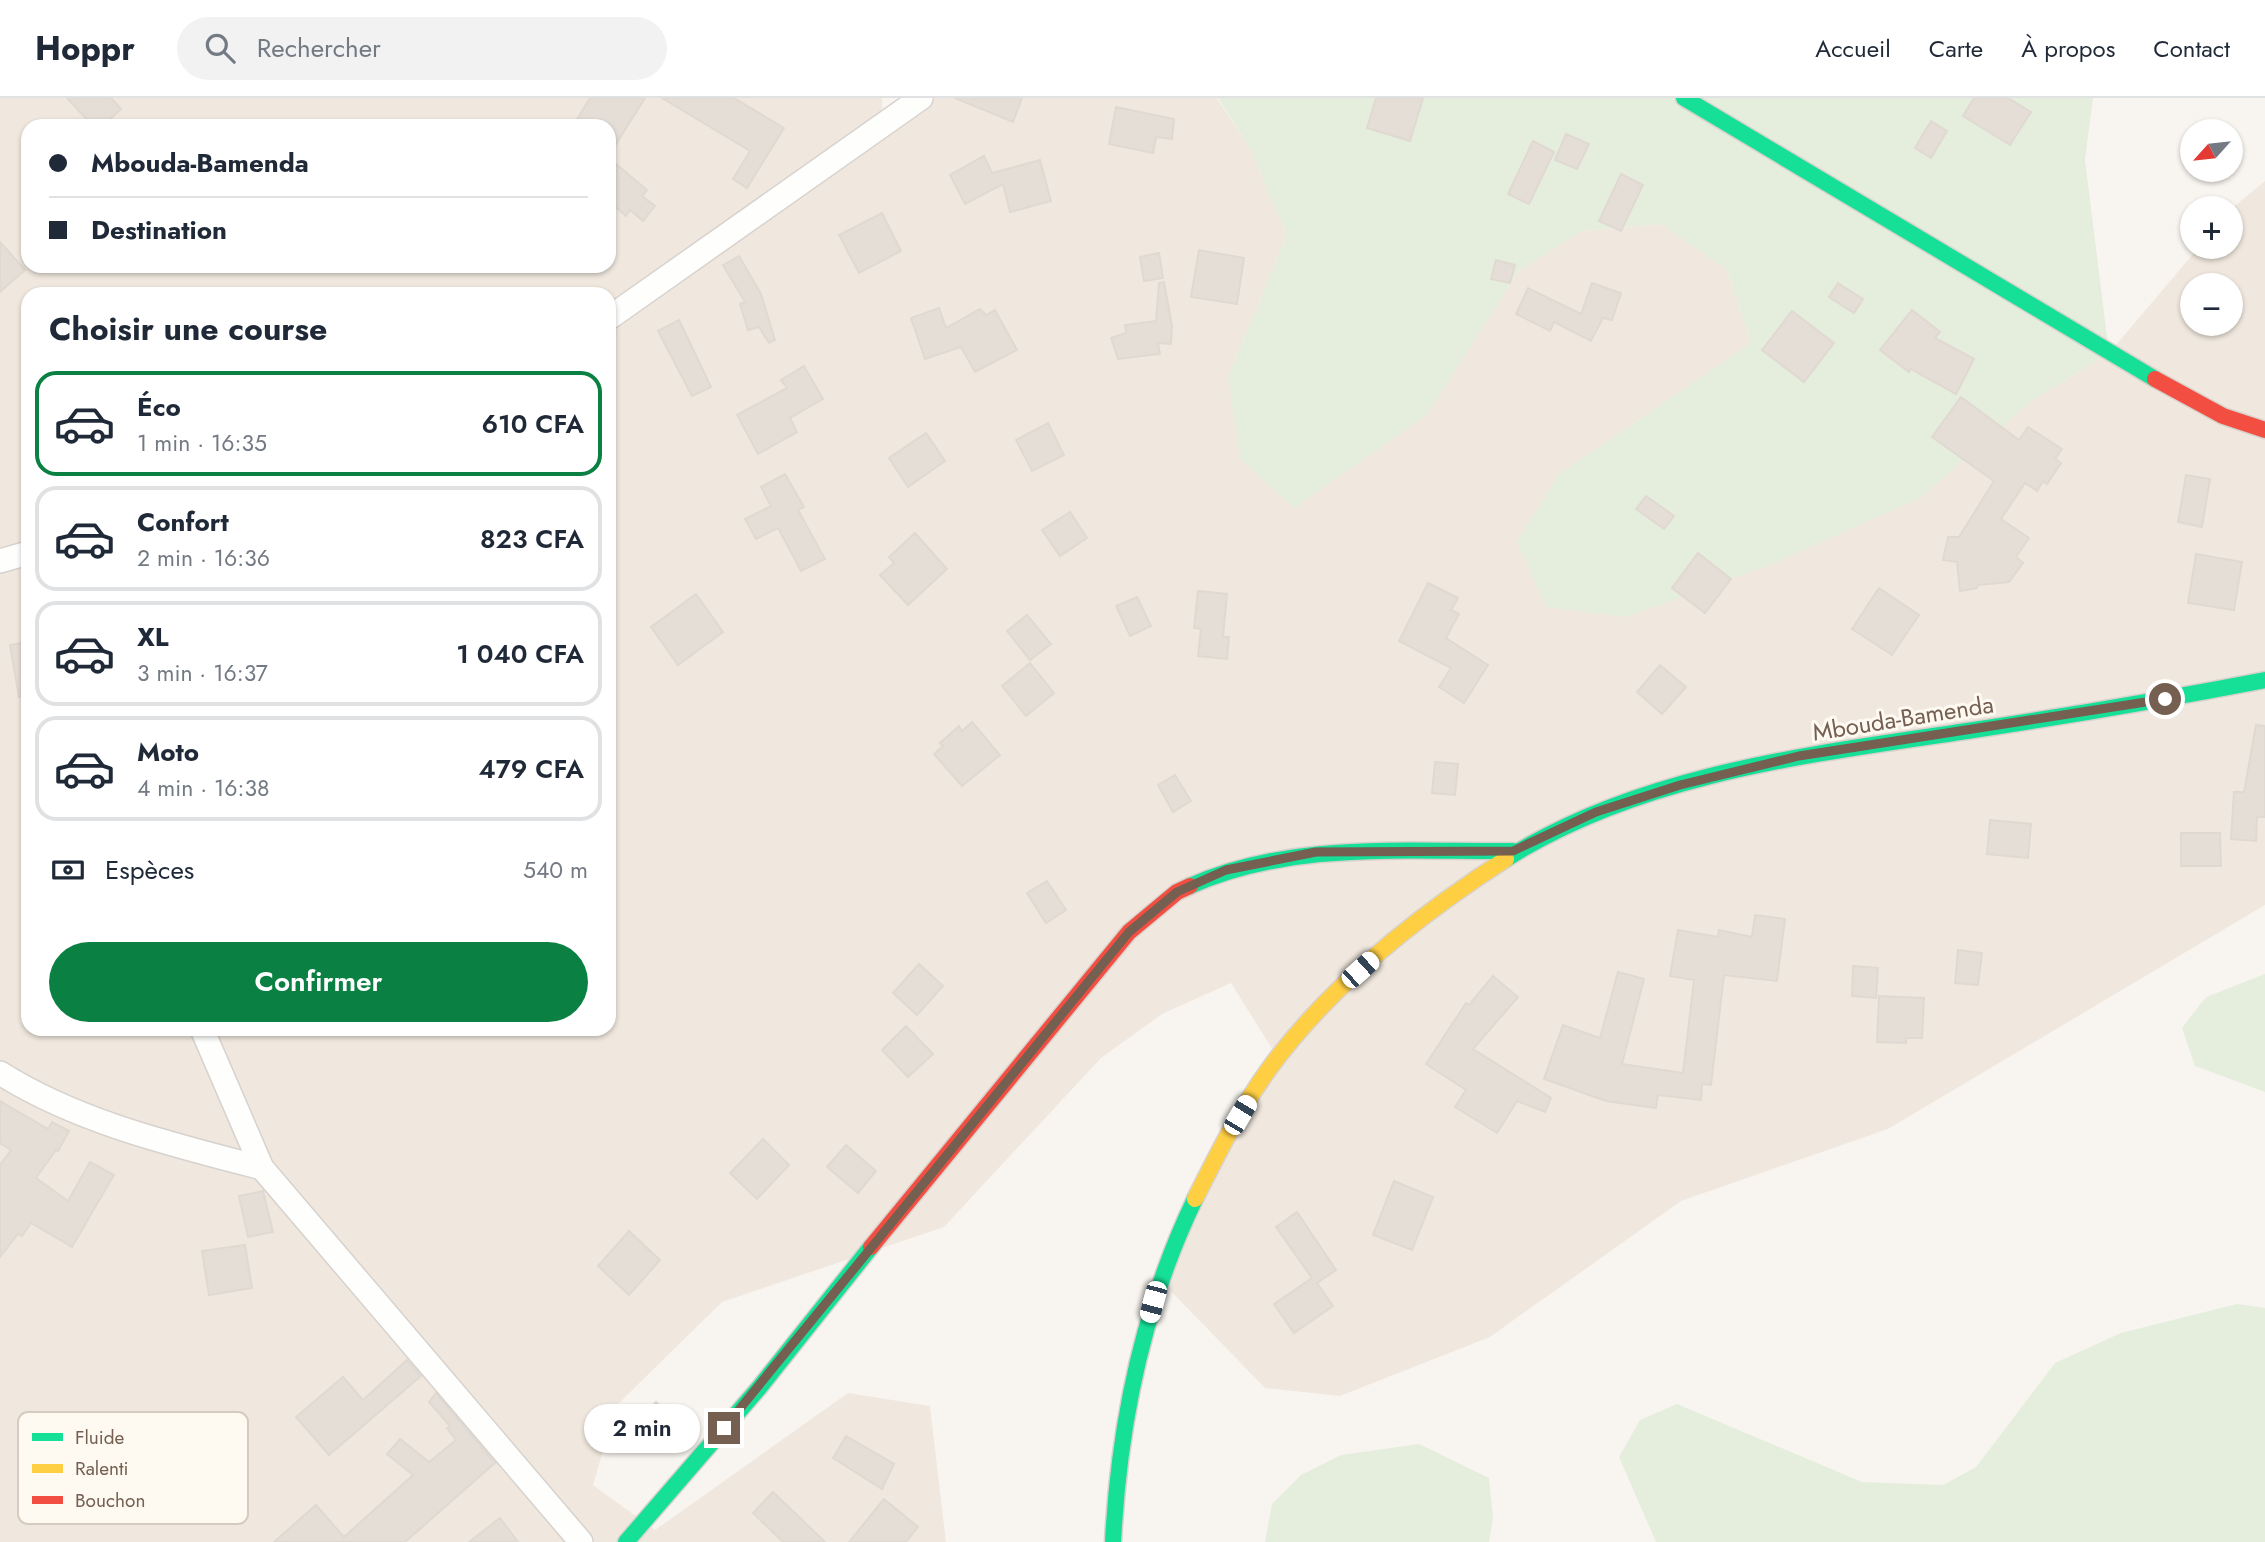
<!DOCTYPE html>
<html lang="fr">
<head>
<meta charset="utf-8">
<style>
  body { margin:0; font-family:Jost,sans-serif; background:#f2f2f3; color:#1f2937; height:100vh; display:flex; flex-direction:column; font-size:26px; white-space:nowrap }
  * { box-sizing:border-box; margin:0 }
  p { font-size:23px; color:#747a83 }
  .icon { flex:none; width:38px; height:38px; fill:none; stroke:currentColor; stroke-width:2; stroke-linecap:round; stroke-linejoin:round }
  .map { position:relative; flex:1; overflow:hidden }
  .drawer { position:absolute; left:21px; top:189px; width:595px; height:749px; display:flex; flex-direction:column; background:#fff; border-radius:21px; box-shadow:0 2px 5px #0004 }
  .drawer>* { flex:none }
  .hud { position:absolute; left:21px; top:21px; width:595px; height:154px; border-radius:21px; box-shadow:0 2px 5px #0004; display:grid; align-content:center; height:154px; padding:0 28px; background:#fff }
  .needle { width:46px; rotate:243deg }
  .buttons { position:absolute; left:2180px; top:21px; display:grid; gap:14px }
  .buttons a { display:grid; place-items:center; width:63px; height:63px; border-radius:50%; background:#fff; box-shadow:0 2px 5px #0004; font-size:35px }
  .end { position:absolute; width:32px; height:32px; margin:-16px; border:9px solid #745f50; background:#fff; box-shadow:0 0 0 4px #fff }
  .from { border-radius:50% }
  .bubble { position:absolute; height:49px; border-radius:24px; background:#fff; box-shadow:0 2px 5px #0004; font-size:23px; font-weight:600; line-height:49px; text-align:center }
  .car { position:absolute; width:21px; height:42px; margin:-21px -10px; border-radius:9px; box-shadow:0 0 5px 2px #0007; background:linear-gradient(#fff 24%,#345 0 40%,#fff 0 76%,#345 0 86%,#fff 0) }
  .hud b { display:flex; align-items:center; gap:24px; height:66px; font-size:26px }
  .hud b+b { border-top:2px solid #e0e1e3 }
  .hud i { width:18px; height:18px; background:#1f2937 }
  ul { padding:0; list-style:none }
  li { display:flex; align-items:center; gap:21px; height:105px; margin:0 14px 10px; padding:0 14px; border:4px solid #e0e1e3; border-radius:21px }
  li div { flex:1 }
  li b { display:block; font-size:26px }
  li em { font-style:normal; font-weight:600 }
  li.on { border-color:#0b8043 }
  li>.icon { width:63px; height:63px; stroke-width:1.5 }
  h2 { padding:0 28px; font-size:32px; line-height:84px }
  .pay { display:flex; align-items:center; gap:18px; height:77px; padding:0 28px; font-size:26px }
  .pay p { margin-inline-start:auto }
  .primary-button { display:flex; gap:14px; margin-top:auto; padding:14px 28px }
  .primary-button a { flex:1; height:80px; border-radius:42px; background:#0b8043; color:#fff; font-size:28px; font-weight:600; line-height:80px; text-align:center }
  header { display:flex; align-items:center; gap:42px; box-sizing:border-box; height:98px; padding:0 35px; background:#fff; border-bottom:2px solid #e0e1e3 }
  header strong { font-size:33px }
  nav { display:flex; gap:38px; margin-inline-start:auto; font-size:24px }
  .search { width:490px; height:63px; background:#f2f2f3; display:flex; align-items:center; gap:18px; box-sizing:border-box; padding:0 24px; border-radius:38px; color:#747a83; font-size:26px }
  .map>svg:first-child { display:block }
  .residential { fill:#f0e8de; fill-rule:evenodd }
  .green { fill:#e5eedc }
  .building { fill:#e4ded7; stroke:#e0d9d2; stroke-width:2 }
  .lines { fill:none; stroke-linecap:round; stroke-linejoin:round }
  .street-casing { stroke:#d7d2ce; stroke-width:26 }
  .fast-casing { stroke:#d8d2cd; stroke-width:19 }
  .slow-casing { stroke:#d8d2cd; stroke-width:19 }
  .jam-casing { stroke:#d8d2cd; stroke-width:19 }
  .street { stroke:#fefefd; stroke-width:23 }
  .fast { stroke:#16e098; stroke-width:16 }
  .slow { stroke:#ffcf43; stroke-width:16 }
  .jam { stroke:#f24e42; stroke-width:16 }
  .route { stroke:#745f50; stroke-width:9 }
  .labels { text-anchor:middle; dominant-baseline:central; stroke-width:6; stroke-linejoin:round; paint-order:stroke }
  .street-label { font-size:24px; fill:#745f50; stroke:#fefaf2 }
  .key { fill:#fefaf2; stroke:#d5ccc1; stroke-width:2 }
  .key-label { font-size:19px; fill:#745f50 }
</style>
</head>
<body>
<header>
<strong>Hoppr</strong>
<div class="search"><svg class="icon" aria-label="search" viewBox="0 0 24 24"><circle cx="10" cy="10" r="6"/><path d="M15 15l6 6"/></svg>Rechercher</div>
<nav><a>Accueil</a><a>Carte</a><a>À propos</a><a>Contact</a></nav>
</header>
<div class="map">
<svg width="2265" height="1444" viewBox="0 0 2265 1444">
  <rect width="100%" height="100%" fill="#f8f5f0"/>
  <!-- residential -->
  <path class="residential" d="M0,0H882L883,25L921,0H1217L1249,49L1287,137L1228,279L1427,317L1518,174L1581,133L1661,126L1727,172L1751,245L1558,377L2032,303L2109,255L2199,149H2231V111L2265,83V807L1888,1031L1681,1103L1490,1239L1340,1298L1265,1290L1159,1181L1273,952L1231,885L1162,916L1101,960L944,1129L722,1204L616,1308L593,1387L655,1432L848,1295L930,1308L946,1444H0ZM28,28H609V168H28ZM2193,187H2231V226H2193ZM28,196H609V931H28Z"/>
  <!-- green -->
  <g class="green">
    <polygon points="1218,0 2093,0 2085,62 2109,255 2032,303 1920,400 1772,466 1627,519 1546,509 1517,444 1558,377 1751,245 1727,172 1661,126 1581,133 1518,174 1427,317 1294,410 1240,361 1228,279 1287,137 1249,49"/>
    <polygon points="2265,876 2265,994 2195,968 2182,930 2206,899"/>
    <polygon points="2237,1206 2265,1210 2265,1444 1656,1444 1619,1359 1640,1322 1677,1306 1862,1384 1943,1387 1976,1369 2055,1265 2121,1235"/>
    <polygon points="1419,1346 1489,1380 1493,1420 1489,1444 1265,1444 1272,1406 1301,1377 1341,1357"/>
  </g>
  <!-- building -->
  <g class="building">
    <polygon points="67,0 111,0 121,11 106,25 103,21 93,28"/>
    <polygon points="590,0 645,0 609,57 609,28 573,28"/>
    <polygon points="662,0 734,0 784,30 747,90 733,81 750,53"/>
    <polygon points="955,0 1022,0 1013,24"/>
    <polygon points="1376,0 1423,0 1410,43 1367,30"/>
    <polygon points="1974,0 2008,0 2031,14 2010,47 1963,18"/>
    <polygon points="1116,9 1174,21 1172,41 1156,39 1153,55 1109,46"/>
    <polygon points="1931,23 1947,33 1931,60 1915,50"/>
    <polygon points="1566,36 1589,46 1577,71 1555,62"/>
    <polygon points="1533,43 1554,54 1529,106 1508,96"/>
    <polygon points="984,58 992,75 1040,62 1051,103 1010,114 1003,86 965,106 950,77"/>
    <polygon points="609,60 647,92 642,98 655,108 643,123 630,112 626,118 609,103"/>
    <polygon points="1621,76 1643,87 1621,133 1599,123"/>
    <polygon points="882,115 901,153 859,175 839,137"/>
    <polygon points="0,144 25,172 0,194"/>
    <polygon points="1199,152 1244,160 1237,206 1191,199"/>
    <polygon points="1159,155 1163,180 1144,183 1140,159"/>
    <polygon points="739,158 761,196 775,242 769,245 759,229 748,232 740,206 745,204 723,167"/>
    <polygon points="1496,162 1515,167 1510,185 1491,181"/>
    <polygon points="1164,184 1172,228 1171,246 1158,245 1160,256 1118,261 1111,240 1126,235 1125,227 1156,223 1159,185"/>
    <polygon points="1592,185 1621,195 1612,222 1603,220 1591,243 1554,224 1550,233 1516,216 1528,190 1581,216"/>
    <polygon points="1838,185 1863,201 1854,215 1829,199"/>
    <polygon points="939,210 946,230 980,211 986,217 995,212 1017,252 975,274 961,249 925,261 911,220"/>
    <polygon points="1912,212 1940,234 1935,240 1974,261 1956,296 1911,271 1909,274 1880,252"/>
    <polygon points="1792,213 1834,245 1804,284 1762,252"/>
    <polygon points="679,222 711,289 692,298 658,233"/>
    <polygon points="804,268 823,301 790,320 797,334 758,356 737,317 787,290 781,282"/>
    <polygon points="1961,299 2019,342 2028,329 2062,351 2055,361 2061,365 2047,386 2043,383 2037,393 2025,385 2001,421 2029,440 2016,459 2023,465 2009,484 1978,487 1977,490 1960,493 1957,464 1943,462 1948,439 1959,439 1994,383 1932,339"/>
    <polygon points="1048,325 1064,357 1032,373 1016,342"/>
    <polygon points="926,335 945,363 908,389 889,360"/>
    <polygon points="785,376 804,409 798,412 825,461 801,473 778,430 756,441 745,421 771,408 761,389"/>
    <polygon points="2186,377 2210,381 2202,429 2178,424"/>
    <polygon points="1646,398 1674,418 1664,431 1636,411"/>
    <polygon points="1070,414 1087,440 1060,458 1042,432"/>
    <polygon points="915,435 947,471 908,507 880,477 894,465 889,459"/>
    <polygon points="1698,455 1731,481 1705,515 1672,490"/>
    <polygon points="2196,456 2242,464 2234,512 2188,505"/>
    <polygon points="1428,485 1458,500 1451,512 1459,516 1446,540 1488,567 1464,605 1439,589 1451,570 1399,543"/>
    <polygon points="1879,490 1919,517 1892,557 1852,531"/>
    <polygon points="1198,493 1227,496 1223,539 1229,539 1227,561 1198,558 1201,531 1194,530"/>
    <polygon points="696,496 723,534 678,567 651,529"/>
    <polygon points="1137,499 1151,528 1130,538 1116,508"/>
    <polygon points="1027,517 1051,546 1030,562 1007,533"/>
    <polygon points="28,544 28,599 19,599 10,547"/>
    <polygon points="1030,565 1054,595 1026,618 1002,588"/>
    <polygon points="1660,567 1686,589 1662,616 1637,594"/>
    <polygon points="972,624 1000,657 962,688 934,656 943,648 940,645 959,628 962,633"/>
    <polygon points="2256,627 2265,628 2265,719 2257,719 2256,743 2231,741 2234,694 2244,694"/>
    <polygon points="1435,664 1458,666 1455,697 1432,695"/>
    <polygon points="1175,677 1191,703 1173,714 1158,687"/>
    <polygon points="1990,722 2031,726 2028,760 1987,756"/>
    <polygon points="2181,735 2220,735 2221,768 2181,768"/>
    <polygon points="1047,783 1066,812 1046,825 1027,795"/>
    <polygon points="1755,817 1785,821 1777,883 1724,877 1711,987 1702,986 1701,1002 1658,997 1656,1010 1606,1003 1544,981 1563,927 1600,940 1618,874 1644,881 1622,966 1683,975 1694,882 1670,878 1678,832 1718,839 1719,832 1752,839"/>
    <polygon points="1958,852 1982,855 1978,887 1955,885"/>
    <polygon points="919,866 943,888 917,917 893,895"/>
    <polygon points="1853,868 1878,870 1876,900 1852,898"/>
    <polygon points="1493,878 1518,899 1473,951 1551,1000 1545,1014 1517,1003 1497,1035 1455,1009 1466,992 1426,966 1466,905 1469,907"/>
    <polygon points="1879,898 1924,900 1922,940 1906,940 1906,945 1877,944"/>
    <polygon points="906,928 933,956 908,979 882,952"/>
    <polygon points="0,1003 48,1031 52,1024 69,1033 58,1053 56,1052 36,1080 68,1103 90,1064 114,1077 72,1149 31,1125 22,1138 18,1136 0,1159 0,1067 11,1052 0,1045"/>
    <polygon points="763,1041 789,1067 757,1101 730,1075"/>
    <polygon points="846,1047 876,1073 858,1095 827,1069"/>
    <polygon points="1394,1083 1433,1099 1412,1152 1373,1137"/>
    <polygon points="263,1093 273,1134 248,1139 239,1098"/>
    <polygon points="1297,1114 1336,1172 1317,1185 1333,1208 1294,1235 1274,1206 1312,1180 1276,1129"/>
    <polygon points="629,1133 660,1162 629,1197 598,1168"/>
    <polygon points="245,1147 252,1190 209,1197 202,1153"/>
    <polygon points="407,1262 421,1278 329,1357 296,1319 343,1279 363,1302"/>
    <polygon points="436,1295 495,1365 405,1444 274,1444 316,1407 344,1439 413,1377 387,1356 400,1341 429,1364 456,1342 447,1330 450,1328 429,1304"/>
    <polygon points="656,1304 682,1328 664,1348 638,1325"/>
    <polygon points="846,1338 894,1366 882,1391 833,1360"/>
    <polygon points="773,1394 825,1444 783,1444 753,1415"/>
    <polygon points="884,1401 918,1429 906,1444 849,1444"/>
    <polygon points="500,1420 518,1444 469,1444"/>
  </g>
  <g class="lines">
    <defs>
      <g id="street">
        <polyline points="609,220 921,0"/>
        <polyline points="0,463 28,455"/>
        <polyline points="202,931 262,1070 581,1444"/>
        <path d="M0,975C77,1024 174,1047 262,1070"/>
      </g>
      <g id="fast">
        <polyline points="1684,0 2155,281"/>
        <path d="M1506,761C1641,675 1813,656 1967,633C2067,618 2166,601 2265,582"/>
        <path d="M1190,788C1291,743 1404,754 1513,753"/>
        <polyline points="626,1444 759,1290 871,1149"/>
        <path d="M1113,1444C1119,1324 1143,1209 1195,1101"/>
      </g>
      <path id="slow" d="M1195,1101C1217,1057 1240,1011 1269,971C1331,886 1419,817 1506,761"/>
      <g id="jam">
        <polyline points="2155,281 2223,318 2265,332"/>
        <polyline points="871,1149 1129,834 1177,794 1190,788"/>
      </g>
    </defs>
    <!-- street casing -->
    <use href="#street" class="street-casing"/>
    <!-- fast casing -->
    <use href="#fast" class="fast-casing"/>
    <!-- slow casing -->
    <use href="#slow" class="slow-casing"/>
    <!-- jam casing -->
    <use href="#jam" class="jam-casing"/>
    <!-- street -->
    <use href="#street" class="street"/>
    <!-- fast -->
    <use href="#fast" class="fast"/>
    <!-- slow -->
    <use href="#slow" class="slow"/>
    <!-- jam -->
    <use href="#jam" class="jam"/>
  </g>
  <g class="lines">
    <!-- route -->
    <polyline class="route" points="724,1330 1129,834 1177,794 1226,772 1316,754 1513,753 1596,714 1680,687 1799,658 2165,601"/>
  </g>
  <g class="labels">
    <!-- street labels -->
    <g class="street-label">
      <text transform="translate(1903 620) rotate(-9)">Mbouda-Bamenda</text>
    </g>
  </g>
  <!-- legend -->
  <rect x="18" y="1314" width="230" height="112" rx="10" class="key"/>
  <rect x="32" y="1335" width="31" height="8" fill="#16e098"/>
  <rect x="32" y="1366" width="31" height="9" fill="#ffcf43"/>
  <rect x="32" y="1398" width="31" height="8" fill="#f24e42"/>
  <g class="key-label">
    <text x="75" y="1346">Fluide</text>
    <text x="75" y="1377">Ralenti</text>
    <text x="75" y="1409">Bouchon</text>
  </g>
</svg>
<div class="buttons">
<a><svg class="needle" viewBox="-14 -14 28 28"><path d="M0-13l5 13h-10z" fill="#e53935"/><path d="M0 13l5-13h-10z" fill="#747a83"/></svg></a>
<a>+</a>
<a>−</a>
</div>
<i class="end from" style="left:2165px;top:601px"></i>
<i class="end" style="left:724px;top:1330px"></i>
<div class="bubble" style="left:584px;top:1306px;width:116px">2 min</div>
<i class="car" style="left:1360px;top:872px;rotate:48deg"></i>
<i class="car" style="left:1240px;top:1017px;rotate:31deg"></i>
<i class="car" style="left:1153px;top:1204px;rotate:195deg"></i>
<div class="hud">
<b><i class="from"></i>Mbouda-Bamenda</b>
<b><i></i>Destination</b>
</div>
<section class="drawer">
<h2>Choisir une course</h2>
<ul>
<li class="on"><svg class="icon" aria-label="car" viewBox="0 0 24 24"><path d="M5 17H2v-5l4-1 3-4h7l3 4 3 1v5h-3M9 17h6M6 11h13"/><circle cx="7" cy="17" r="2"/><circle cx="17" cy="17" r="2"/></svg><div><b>Éco</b><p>1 min · 16:35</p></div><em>610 CFA</em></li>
<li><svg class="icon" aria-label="car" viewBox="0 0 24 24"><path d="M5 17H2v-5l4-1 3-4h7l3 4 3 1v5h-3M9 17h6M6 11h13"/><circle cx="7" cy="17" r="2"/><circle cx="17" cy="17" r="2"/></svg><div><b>Confort</b><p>2 min · 16:36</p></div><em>823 CFA</em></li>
<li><svg class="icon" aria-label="car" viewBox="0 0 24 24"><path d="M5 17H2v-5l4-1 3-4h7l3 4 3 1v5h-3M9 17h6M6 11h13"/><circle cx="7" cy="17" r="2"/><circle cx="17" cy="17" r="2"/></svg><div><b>XL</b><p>3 min · 16:37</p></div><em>1 040 CFA</em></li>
<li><svg class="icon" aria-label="car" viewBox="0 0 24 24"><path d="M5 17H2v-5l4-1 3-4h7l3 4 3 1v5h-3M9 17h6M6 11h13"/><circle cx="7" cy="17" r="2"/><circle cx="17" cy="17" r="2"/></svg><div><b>Moto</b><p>4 min · 16:38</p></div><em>479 CFA</em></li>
</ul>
<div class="pay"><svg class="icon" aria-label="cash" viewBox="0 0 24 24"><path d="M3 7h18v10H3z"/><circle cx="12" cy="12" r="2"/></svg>Espèces<p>540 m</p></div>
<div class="primary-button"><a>Confirmer</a></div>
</section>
</div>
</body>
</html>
